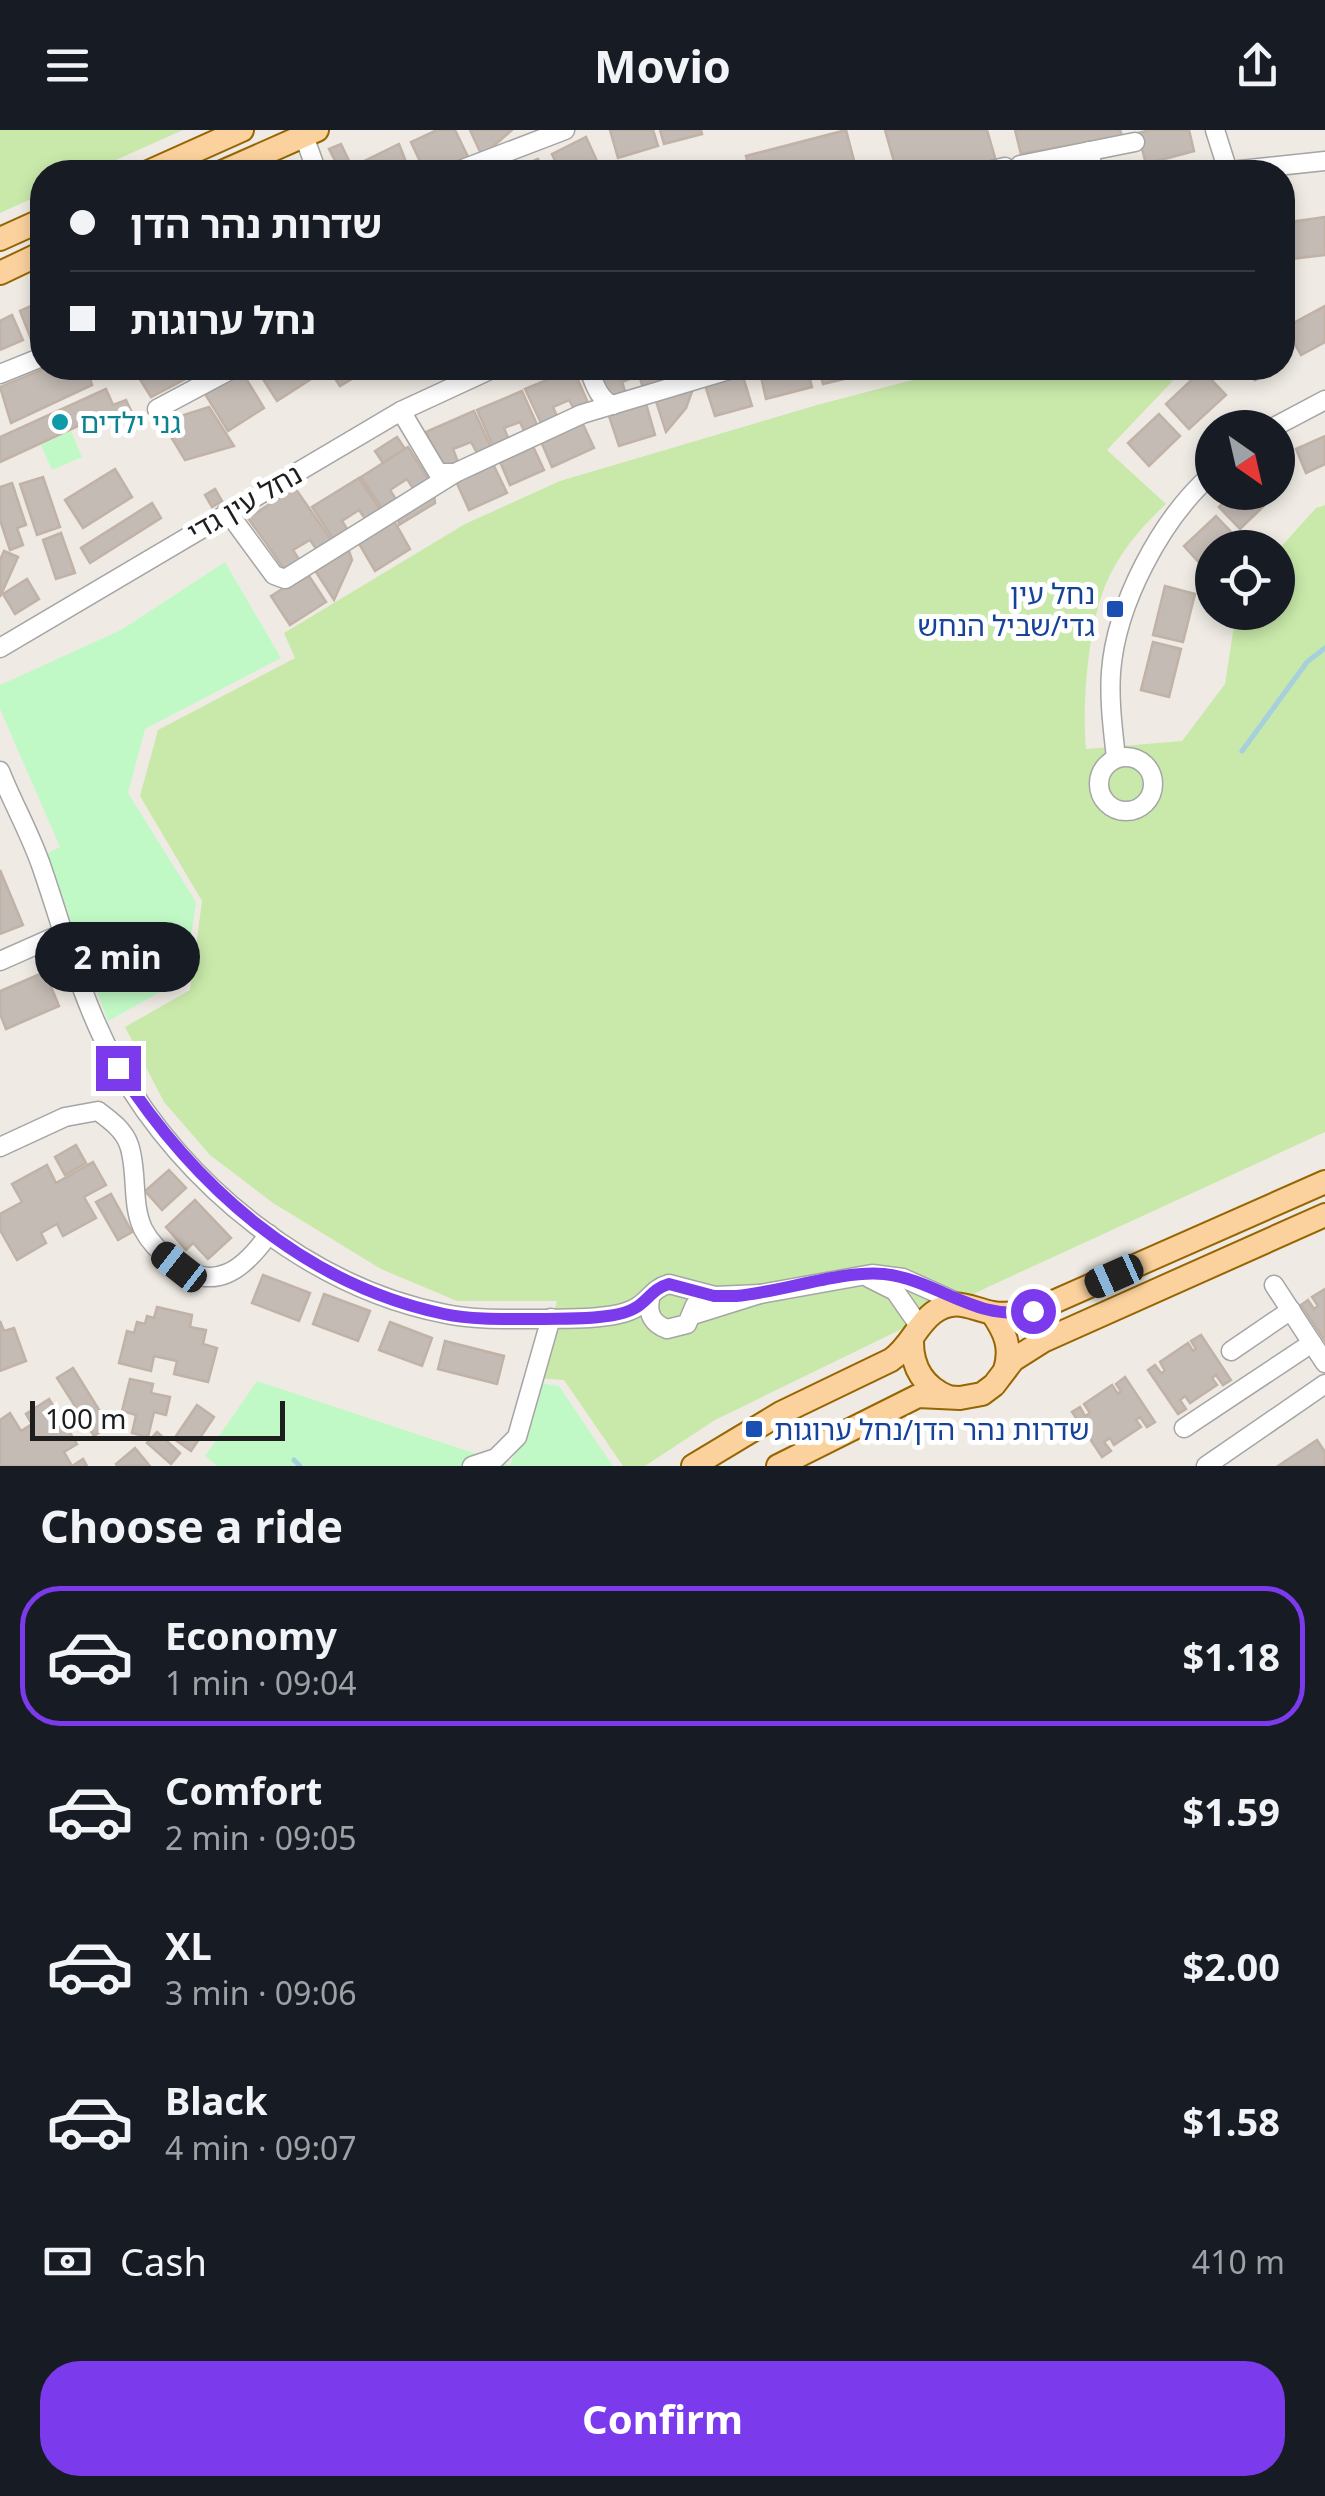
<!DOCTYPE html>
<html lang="en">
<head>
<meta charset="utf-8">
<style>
  body { margin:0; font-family:"Noto Sans","Noto Sans Hebrew",sans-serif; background:#20242c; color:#f1f3f6; height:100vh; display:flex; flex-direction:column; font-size:38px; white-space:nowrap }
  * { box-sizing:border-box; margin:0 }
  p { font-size:32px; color:#9ea1a6 }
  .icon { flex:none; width:55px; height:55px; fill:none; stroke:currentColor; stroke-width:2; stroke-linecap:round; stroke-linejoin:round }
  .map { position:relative; height:1336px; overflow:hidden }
  .side { display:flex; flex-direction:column; background:#171b24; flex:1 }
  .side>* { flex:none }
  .top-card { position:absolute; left:30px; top:30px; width:1265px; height:220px; border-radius:40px; box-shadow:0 5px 15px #0003; display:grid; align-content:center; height:220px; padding:0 40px; background:#171b24 }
  .needle { width:65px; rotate:146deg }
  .controls { position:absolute; left:1195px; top:280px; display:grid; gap:20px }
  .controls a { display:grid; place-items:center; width:100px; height:100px; border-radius:50%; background:#171b24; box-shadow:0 5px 15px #0003; font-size:50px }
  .scale { position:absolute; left:30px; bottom:25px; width:255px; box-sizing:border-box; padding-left:10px; border:5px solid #1e1e1e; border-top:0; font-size:28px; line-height:35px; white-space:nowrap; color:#1e1e1e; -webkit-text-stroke:8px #fff; paint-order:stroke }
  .end { position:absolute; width:45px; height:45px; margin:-22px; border:12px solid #7c3aed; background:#fff; box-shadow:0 0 0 5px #fff }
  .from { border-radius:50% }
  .bubble { position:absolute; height:70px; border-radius:35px; background:#171b24; box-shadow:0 5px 15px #0003; font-size:32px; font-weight:700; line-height:70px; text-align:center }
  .car { position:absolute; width:30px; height:60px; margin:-30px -15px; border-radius:12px; box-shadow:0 0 8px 2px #0007; background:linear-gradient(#222 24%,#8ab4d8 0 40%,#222 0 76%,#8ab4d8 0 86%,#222 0) }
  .top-card b { display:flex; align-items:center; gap:35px; height:95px; font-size:38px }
  .top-card b+b { border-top:2px solid #363941 }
  .top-card i { width:25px; height:25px; background:#f1f3f6 }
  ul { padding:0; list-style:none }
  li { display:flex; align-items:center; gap:30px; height:140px; margin:0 20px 15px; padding:0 20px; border:5px solid transparent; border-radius:40px }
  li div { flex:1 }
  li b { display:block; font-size:38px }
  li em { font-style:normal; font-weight:700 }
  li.selected { border-color:#7c3aed }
  li>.icon { width:90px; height:90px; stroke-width:1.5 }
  h2 { padding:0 40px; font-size:45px; line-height:120px }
  .pay { display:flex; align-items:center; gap:25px; height:110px; padding:0 40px; font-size:38px }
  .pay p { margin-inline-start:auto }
  .button { display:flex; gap:20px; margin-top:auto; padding:20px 40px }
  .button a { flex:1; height:115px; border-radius:40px; background:#7c3aed; color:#fff; font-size:40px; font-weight:700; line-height:115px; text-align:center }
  header { display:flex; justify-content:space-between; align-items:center; height:130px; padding:0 40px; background:#171b24; font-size:45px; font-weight:700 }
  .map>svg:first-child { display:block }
  .grass { fill:#c9e9aa }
  .park { fill:#c1f9c6 }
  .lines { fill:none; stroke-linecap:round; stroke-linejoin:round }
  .stream { stroke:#a5d0dc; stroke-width:5 }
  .building { fill:#c4bbb4; stroke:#c1b2a7; stroke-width:2.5 }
  .minor-casing { stroke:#a5a5a5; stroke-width:21 }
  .major-casing { stroke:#976501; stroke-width:26 }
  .minor { stroke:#fff; stroke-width:18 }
  .major { stroke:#fbd29d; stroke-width:22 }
  .route { stroke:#7c3aed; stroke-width:12 }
  .culture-dot { fill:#0f9aa8; stroke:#fff; stroke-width:4 }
  .transit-dot { fill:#1a4fb4; stroke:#fff; stroke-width:4 }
  .labels { text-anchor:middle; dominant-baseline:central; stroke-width:10; stroke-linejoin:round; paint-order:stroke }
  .culture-label { font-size:28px; fill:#0d838f; stroke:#fff; text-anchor:start }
  .street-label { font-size:28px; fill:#1e1e1e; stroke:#fff }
  .transit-label { font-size:28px; fill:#164399; stroke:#fff; text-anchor:end }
</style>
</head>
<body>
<header><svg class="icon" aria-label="menu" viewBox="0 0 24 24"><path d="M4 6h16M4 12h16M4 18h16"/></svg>Movio<svg class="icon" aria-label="share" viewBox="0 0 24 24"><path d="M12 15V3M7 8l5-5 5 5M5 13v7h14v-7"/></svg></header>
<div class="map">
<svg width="1325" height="1336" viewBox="0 0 1325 1336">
  <rect width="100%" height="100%" fill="#efebe4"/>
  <!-- grass -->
  <g class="grass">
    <polygon points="0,0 183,0 89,42 42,42 42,64 0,83"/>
    <path d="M958,238H1185L1107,320L1166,374C1141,397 1118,424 1105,456C1088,499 1082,574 1086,619L1182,611L1225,554L1236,483L1278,482V420L1316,378L1325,375V1002L988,1157L715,1290L645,1336H623L564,1250L535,1248L557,1171H457L381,1139L273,1073L210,1025L164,972L125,897L190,860L202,771L140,666L158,600L295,528L284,503L465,394L560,351L817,275Z"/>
  </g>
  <!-- park -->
  <g class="park">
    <polygon points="71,301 82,327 52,340 41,315"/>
    <polygon points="225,432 281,528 145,599 128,663 196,772 185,848 108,891 46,724 60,717 0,579 0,555 121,500"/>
    <polygon points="257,1251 510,1335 541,1253 559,1256 613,1336 217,1336 205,1326"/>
  </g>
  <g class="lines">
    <!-- stream -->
    <g class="stream">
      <polyline points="1242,621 1307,532 1325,518"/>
      <polyline points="294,1330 300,1336"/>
    </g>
  </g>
  <!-- building -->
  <g class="building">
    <polygon points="437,0 455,0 470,31 446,42 425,42 411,12"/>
    <polygon points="470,0 512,0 482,26"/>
    <polygon points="610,0 653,0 658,16 618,28"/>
    <polygon points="660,0 701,0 702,4 664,14"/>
    <polygon points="846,0 857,42 750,42 746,26"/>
    <polygon points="885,0 987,0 996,31 941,42 897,42"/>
    <polygon points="1015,0 1120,0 1122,6 1021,24"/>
    <polygon points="1150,0 1189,0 1194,21 1146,34 1138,3"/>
    <polygon points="586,7 602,42 560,42 552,24"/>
    <polygon points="341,14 350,33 339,38 329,19"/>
    <polygon points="399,14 410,42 359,42 356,35"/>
    <polygon points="538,29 544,42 508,42"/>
    <polygon points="1325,87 1325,125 1282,130 1282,93"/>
    <polygon points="42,171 42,204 31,209 20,181"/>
    <polygon points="1325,176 1325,212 1301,225 1286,197"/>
    <polygon points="12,185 23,210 0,220 0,191"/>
    <polygon points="46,238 87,238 92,255 11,293 0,257"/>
    <polygon points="133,238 186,238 191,246 151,267"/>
    <polygon points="256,238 315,238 319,244 277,271"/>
    <polygon points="328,238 370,238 340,256"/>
    <polygon points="597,238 653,238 659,253 643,258 639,245 622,252 626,264 610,270"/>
    <polygon points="656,238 675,238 678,246 662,252"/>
    <polygon points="759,238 807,238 812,257 766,269"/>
    <polygon points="819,238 859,238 861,245 823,254"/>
    <polygon points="1248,238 1278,238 1255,250"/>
    <polygon points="573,239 589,275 575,281 569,270 553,277 558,289 542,295 525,259"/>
    <polygon points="741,240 752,276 715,286 704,252"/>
    <polygon points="1202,240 1226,265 1189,299 1166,274"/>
    <polygon points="242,242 264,278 228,301 205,264"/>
    <polygon points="694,256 686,278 666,302 655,268"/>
    <polygon points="106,259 113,275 126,270 134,287 114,296 106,283 0,332 0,307"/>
    <polygon points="522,261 538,297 525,303 520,292 504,298 509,310 493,316 477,280"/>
    <polygon points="645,270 655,305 619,316 608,283"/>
    <polygon points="209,277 234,316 185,330 162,292"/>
    <polygon points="474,281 491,317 477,323 471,312 453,319 458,332 442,338 426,302"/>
    <polygon points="1159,284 1180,306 1149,336 1128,313"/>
    <polygon points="581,290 594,318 552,337 540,309"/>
    <polygon points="1325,306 1325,334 1306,343 1296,319"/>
    <polygon points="397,307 405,319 383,333 375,321"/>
    <polygon points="531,312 544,340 510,355 498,327"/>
    <polygon points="408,317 429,350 414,360 407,349 390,360 397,371 383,380 361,347"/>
    <polygon points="493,334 507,363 469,380 456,351"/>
    <polygon points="115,339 132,367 83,398 65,370"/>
    <polygon points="43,347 60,397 37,405 20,354"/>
    <polygon points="359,348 381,381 366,390 359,380 342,391 349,402 334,410 312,377"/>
    <polygon points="12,353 26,395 17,398 23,415 10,420 0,390 0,357"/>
    <polygon points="295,358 332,411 317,420 310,410 293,420 300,431 285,440 248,388"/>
    <polygon points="215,359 222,371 212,377 205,365"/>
    <polygon points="1234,362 1268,362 1273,367 1240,399 1219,377"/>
    <polygon points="434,364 435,373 399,395 398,387"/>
    <polygon points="152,373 161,388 90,433 81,418"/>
    <polygon points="1216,386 1235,406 1223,418 1212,418 1212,428 1203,437 1184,416"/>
    <polygon points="393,389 410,419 375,441 358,412"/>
    <polygon points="61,403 75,443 56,449 43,410"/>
    <polygon points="348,418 352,430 334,470 314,439"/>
    <polygon points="4,421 18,427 0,467 0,430"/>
    <polygon points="307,443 326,472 290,495 271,466"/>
    <polygon points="27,449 39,469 15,484 3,464"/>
    <polygon points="1165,456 1195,464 1183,512 1153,505"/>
    <polygon points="1153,512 1181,519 1169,567 1141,560"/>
    <polygon points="0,740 23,795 0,804"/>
    <polygon points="45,842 59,876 6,899 0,884 0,861"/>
    <polygon points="76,1015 86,1033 65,1045 55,1027"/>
    <polygon points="93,1032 106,1055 84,1067 96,1088 63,1106 57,1094 41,1103 46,1113 17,1130 0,1100 0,1084 22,1072 12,1054 47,1035 56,1053"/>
    <polygon points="169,1040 186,1058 162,1080 145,1061"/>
    <polygon points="111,1064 132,1102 118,1110 96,1072"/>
    <polygon points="195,1070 231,1108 208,1129 193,1113 186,1120 166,1097"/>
    <polygon points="263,1145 310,1163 299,1191 252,1173"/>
    <polygon points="1325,1159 1325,1211 1301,1175 1308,1170 1314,1179 1318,1176 1312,1167"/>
    <polygon points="324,1164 370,1181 358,1211 313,1194"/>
    <polygon points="157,1177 192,1185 190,1197 206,1200 203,1214 217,1218 208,1252 174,1244 177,1231 154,1226 151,1241 119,1233 127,1201 134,1203 137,1192 145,1194 147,1186 154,1188"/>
    <polygon points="0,1191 4,1201 14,1198 26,1231 0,1241"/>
    <polygon points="390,1192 432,1208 422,1236 379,1220"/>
    <polygon points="1201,1205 1231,1250 1223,1255 1216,1245 1212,1248 1217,1255 1190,1273 1185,1266 1180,1270 1186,1279 1178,1284 1148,1240 1155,1235 1161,1243 1165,1241 1160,1232 1188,1213 1193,1221 1196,1219 1191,1211"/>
    <polygon points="445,1211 504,1226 497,1254 438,1239"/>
    <polygon points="73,1238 109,1296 94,1306 57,1248"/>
    <polygon points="1125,1247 1155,1292 1147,1297 1140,1287 1136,1290 1141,1297 1114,1315 1110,1308 1104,1312 1111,1321 1102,1327 1072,1282 1080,1277 1085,1286 1090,1283 1084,1274 1112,1255 1118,1264 1121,1261 1116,1254"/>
    <polygon points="130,1249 153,1254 151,1263 170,1267 166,1285 154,1282 148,1307 132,1303 136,1285 122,1281"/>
    <polygon points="49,1269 77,1314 64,1322 72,1336 83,1329 87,1336 0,1336 0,1290 10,1283 21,1301 32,1294 26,1284"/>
    <polygon points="197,1275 214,1287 191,1321 174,1309"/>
    <polygon points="157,1302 180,1323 171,1334 147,1313"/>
    <polygon points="1317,1310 1325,1322 1325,1336 1278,1336"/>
    <polygon points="135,1318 149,1335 117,1336 116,1334"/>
  </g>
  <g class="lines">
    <defs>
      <g id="minor">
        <polyline points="1215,0 1228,41"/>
        <polyline points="304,6 317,42"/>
        <polyline points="1089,21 1094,42"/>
        <polyline points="1020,35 1135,12"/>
        <polyline points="455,42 565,0"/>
        <polyline points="984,42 1005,37"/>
        <polyline points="1221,42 1325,31"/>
        <path d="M588,238C594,251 598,270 613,275"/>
        <polyline points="0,244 42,227"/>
        <polyline points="157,279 234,238"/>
        <polyline points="401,281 438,343 455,343"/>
        <polyline points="1272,298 1325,270"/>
        <polyline points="227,381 274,445 285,449 455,343 582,284 736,238"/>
        <polyline points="0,518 401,281 494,238"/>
        <circle cx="1126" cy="654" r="27"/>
        <path d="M1116,628C1113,600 1109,571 1111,542C1116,474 1161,389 1212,344"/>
        <path d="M0,641C13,674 31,705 42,738C66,808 81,870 117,936C183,1055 311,1158 446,1184C475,1190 507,1189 536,1189C563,1188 593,1190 619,1184C650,1177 647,1160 669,1154L715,1166L760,1164"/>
        <polyline points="0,831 61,804"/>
        <path d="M0,1017L65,987L98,981C110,990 124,1000 129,1015C138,1041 131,1074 143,1099C150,1113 162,1124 174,1133C215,1164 244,1139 269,1104"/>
        <polyline points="869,1148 895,1161 920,1197"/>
        <polyline points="1274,1155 1325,1233"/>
        <path d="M650,1169C647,1184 653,1194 667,1199L687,1194L695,1175"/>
        <polyline points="693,1185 760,1164 872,1144 903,1148 961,1174"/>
        <polyline points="1231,1221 1291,1180"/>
        <polyline points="1184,1298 1312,1213"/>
        <polyline points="472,1336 496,1328 517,1307 551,1188"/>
        <polyline points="1206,1336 1325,1254"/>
      </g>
      <g id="major">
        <polyline points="148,42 242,0"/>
        <polyline points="222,42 317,0"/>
        <polyline points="0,109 42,90"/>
        <polyline points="0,143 42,123"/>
        <path d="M992,1183C1005,1202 1012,1217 1005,1240"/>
        <path d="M912,1212C912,1238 924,1257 948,1267"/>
        <path d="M693,1336L781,1283L891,1230C910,1217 916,1196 933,1183C956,1166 971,1179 993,1183C1006,1185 1021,1183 1033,1181L1325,1052"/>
        <polyline points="778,1336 918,1266 960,1268 982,1264 994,1255 1013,1230 1043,1211 1325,1085"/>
      </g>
    </defs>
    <!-- minor casing -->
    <use href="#minor" class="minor-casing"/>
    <!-- major casing -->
    <use href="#major" class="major-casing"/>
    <!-- minor -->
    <use href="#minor" class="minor"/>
    <!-- major -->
    <use href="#major" class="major"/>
  </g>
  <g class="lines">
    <!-- route -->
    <path class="route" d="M118,938C194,1056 303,1154 444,1184C473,1190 506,1189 535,1189C562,1188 592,1190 619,1184C649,1177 647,1160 669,1154L714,1166H736C782,1162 841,1140 884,1144C938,1150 975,1192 1033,1181"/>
  </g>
  <!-- markers -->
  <circle class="culture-dot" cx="60" cy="292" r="10"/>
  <g class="transit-dot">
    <rect x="1105" y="469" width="20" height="20" rx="5"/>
    <rect x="744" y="1289" width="20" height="20" rx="5"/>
  </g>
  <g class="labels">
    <!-- culture labels -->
    <g class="culture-label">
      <text x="80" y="292">גני ילדים</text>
    </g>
    <!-- street labels -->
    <g class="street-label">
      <text transform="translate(244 372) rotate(-30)">נחל עין גדי</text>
    </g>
    <!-- transit labels -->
    <g class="transit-label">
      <text x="1095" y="463">נחל עין<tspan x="1095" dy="32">גדי/שביל הנחש</tspan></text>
      <text x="774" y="1299" text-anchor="start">שדרות נהר הדן/נחל ערוגות</text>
    </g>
  </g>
</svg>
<div class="controls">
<a><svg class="needle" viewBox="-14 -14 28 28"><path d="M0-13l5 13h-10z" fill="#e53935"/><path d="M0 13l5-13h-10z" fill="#9ea1a6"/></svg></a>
<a><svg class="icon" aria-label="locate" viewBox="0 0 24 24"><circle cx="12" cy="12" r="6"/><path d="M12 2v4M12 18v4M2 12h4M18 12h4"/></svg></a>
</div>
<div class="scale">100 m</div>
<i class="end from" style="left:1033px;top:1181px"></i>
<i class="end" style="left:118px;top:938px"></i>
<div class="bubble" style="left:35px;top:792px;width:165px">2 min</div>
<i class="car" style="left:179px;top:1137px;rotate:308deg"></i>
<i class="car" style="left:1114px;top:1146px;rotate:246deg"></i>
<div class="top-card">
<b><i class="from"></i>שדרות נהר הדן</b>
<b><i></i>נחל ערוגות</b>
</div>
</div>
<section class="side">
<h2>Choose a ride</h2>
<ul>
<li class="selected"><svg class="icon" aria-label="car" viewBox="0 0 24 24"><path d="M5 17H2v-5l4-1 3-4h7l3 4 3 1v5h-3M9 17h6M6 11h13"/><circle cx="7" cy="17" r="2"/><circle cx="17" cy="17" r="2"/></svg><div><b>Economy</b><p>1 min · 09:04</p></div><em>$1.18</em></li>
<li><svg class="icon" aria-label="car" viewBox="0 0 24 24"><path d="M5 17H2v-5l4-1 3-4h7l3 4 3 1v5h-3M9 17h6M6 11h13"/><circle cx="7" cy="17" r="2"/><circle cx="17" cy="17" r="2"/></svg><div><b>Comfort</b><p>2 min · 09:05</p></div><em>$1.59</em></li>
<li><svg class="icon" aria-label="car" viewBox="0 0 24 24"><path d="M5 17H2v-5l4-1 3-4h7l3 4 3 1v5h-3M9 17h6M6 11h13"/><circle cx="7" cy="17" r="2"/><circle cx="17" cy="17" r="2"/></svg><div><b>XL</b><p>3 min · 09:06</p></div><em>$2.00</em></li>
<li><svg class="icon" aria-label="car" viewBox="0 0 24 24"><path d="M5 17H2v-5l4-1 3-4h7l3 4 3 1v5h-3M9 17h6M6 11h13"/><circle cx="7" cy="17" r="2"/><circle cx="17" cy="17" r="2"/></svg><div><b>Black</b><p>4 min · 09:07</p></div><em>$1.58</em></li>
</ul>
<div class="pay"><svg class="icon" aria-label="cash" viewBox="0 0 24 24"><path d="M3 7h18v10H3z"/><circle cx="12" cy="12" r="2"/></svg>Cash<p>410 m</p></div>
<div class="button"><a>Confirm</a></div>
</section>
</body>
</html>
